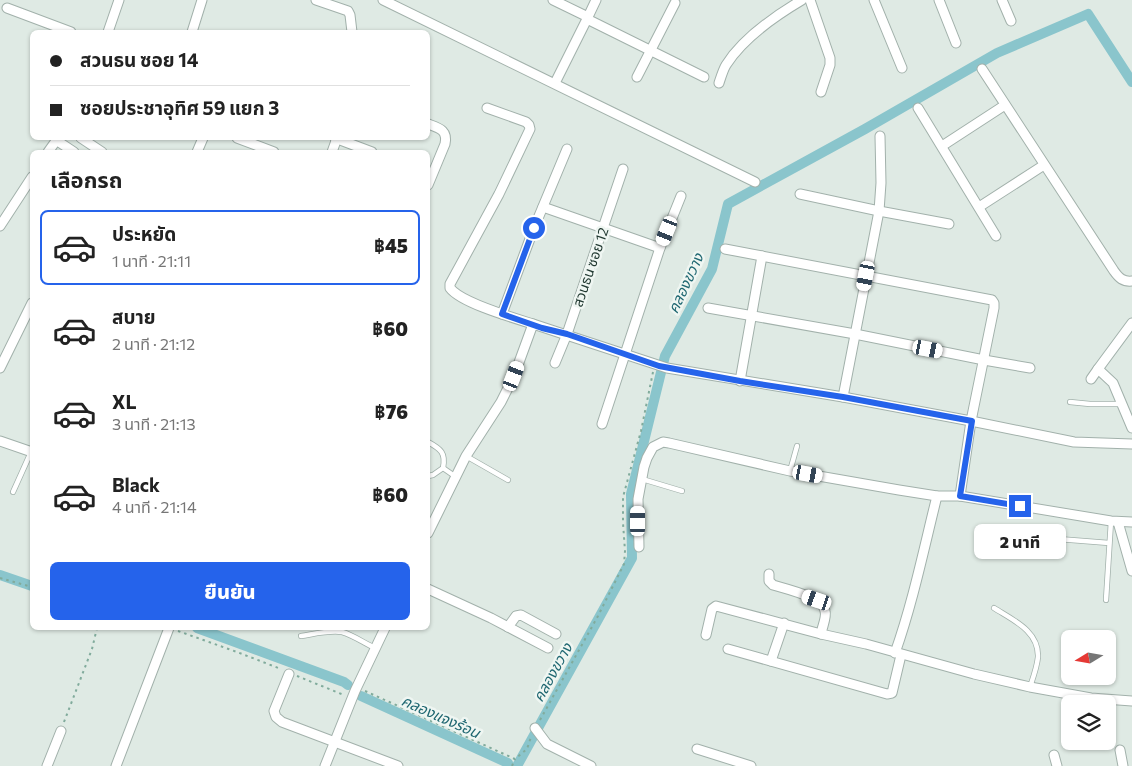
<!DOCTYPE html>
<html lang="th">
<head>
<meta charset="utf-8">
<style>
  body { margin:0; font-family:Commissioner,"Noto Sans Thai",sans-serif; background:#f6f6f6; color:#222; height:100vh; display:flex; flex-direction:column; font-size:19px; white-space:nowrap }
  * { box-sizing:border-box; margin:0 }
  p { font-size:16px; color:#767676 }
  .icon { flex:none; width:28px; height:28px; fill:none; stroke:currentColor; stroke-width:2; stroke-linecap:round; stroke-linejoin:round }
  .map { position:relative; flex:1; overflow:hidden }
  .sheet { position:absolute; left:30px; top:150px; width:400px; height:480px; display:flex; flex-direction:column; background:#fff; border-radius:8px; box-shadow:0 1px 4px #0004 }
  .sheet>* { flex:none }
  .hud { position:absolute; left:30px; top:30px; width:400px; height:110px; border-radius:8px; box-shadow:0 1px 4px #0004; display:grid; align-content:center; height:110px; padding:0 20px; background:#fff }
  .needle { width:32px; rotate:259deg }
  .controls { position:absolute; left:1061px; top:630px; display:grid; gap:10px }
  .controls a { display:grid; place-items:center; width:55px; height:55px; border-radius:8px; background:#fff; box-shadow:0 1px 4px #0004; font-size:25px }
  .end { position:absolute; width:22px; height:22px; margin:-11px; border:6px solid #2563eb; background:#fff; box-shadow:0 0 0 2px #fff }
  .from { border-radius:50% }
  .bubble { position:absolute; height:35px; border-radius:8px; background:#fff; box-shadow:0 1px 4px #0004; font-size:16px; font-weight:800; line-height:35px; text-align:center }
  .car { position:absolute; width:15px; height:30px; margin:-15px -8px; border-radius:6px; box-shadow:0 0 4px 1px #0007; background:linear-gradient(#fff 24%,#345 0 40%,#fff 0 76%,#345 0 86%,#fff 0) }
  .hud b { display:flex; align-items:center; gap:18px; height:48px; font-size:19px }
  .hud b+b { border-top:1px solid #e0e0e0 }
  .hud i { width:12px; height:12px; background:#222 }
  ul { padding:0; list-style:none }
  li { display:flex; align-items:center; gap:15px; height:75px; margin:0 10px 8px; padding:0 10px; border:2px solid transparent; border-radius:8px }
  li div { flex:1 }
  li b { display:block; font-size:19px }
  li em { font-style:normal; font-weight:800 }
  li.active { border-color:#2563eb }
  li>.icon { width:45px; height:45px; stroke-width:1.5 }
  h2 { padding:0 20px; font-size:22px; line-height:60px }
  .action { display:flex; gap:10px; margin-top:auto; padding:10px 20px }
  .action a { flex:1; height:58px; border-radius:8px; background:#2563eb; color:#fff; font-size:20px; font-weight:800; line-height:58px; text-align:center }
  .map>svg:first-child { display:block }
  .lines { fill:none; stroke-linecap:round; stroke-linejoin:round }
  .canal { stroke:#8ac5cc; stroke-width:10 }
  .lane-casing { stroke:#a2b1ab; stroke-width:6 }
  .street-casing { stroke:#a2b1ab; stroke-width:11 }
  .path { stroke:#81ab9c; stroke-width:2; stroke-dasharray:2.5 4; stroke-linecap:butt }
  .lane { stroke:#fff; stroke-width:4.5 }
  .street { stroke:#fff; stroke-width:9 }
  .route { stroke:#2563eb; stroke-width:6 }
  .labels { text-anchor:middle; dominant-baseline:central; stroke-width:5; stroke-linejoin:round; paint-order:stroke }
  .street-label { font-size:14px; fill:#213931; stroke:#eff6f2 }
  .water-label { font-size:15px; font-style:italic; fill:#1f6771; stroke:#eff6f2 }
</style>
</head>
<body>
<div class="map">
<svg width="1132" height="766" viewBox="0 0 1132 766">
  <rect width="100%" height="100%" fill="#dfeae4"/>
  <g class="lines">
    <!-- canal -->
    <g class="canal">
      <polyline points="0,575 32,586"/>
      <polyline points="197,628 344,682 348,685"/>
      <polyline points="361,696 508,763"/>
      <polyline points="517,766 632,558 631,494 665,356 712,269 728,204 865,129 997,53 1088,14 1132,82"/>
    </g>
    <defs>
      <g id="lane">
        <polyline points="1070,402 1090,404 1122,404"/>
        <path d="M428,442C441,449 446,453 443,468L433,475L428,476"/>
        <polyline points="466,456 508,480"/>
        <polyline points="443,468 456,477"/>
        <polyline points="790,471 797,446"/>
        <polyline points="642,479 682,491"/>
        <polyline points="13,492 31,452"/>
        <polyline points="1033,537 1109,543"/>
        <polyline points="1106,600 1111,521"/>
        <path d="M994,608C1013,620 1039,631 1038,657C1037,667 1033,678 1030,687"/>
        <path d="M301,636C314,634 329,630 342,632C353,635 364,643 375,648"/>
      </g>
      <g id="street">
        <polyline points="316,0 348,11 350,15 352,32"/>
        <polyline points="383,0 755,182"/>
        <polyline points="553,0 588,17"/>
        <polyline points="810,0 830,58 830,65 821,92"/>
        <polyline points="874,0 902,68"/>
        <polyline points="939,0 956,43"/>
        <polyline points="1002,0 1011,21"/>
        <polyline points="7,8 71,32"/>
        <polyline points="587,19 704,77"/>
        <polyline points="108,32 119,0"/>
        <polyline points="192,32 202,0"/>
        <path d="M982,69L1114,271C1119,278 1123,282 1132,281"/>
        <polyline points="637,77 675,3"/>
        <polyline points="555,83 587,19 596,0"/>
        <path d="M719,83C721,77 723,70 726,65C743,38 775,16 802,0"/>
        <path d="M487,108L526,122L529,125L530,129L499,194L450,284V288C461,303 514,318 533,324"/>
        <polyline points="918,108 996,236"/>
        <path d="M428,124C439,128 448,130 445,144L428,185"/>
        <polyline points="81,138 102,152"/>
        <polyline points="237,138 274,152"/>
        <polyline points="335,138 372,152"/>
        <polyline points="56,140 74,152"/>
        <polyline points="942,146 1005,105"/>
        <polyline points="48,152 58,138"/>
        <polyline points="197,152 203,138"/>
        <polyline points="332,152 337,138"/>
        <polyline points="800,194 879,211 949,224"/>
        <polyline points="543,207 660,248"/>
        <polyline points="979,207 1044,165"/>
        <polyline points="0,226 32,177"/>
        <polyline points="725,249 992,300 994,303 994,308 971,421 960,496"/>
        <polyline points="708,308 855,334 984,360 1030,368"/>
        <polyline points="502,314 534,228 567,149"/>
        <polyline points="1132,323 1098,369 1113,383 1132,428"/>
        <polyline points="555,363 567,334 623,169"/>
        <polyline points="0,368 32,303"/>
        <polyline points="1091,379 1098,369"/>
        <polyline points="740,381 762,256"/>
        <polyline points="843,397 879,211 881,183 880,136"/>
        <polyline points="602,424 660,248 681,196"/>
        <polyline points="0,441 32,452"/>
        <polyline points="1118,522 1132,571"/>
        <polyline points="428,533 466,456 501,402 514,376 533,324 667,368 843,397 971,421 1074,442 1132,444"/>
        <polyline points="639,547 638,499 644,467 647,458 653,447 663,442 669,443 790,471 899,490 937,496 960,496 1111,521 1132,522"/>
        <path d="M769,574V581L773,585C786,589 823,597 825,611C827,617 822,627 821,634"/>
        <polyline points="428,589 491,618 548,648"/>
        <polyline points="508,627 516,616 521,615 556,634"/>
        <polyline points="706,635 712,609 716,606 821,634 866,644 974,674 1030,687 1091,698 1132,701"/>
        <polyline points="728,649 887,694 892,693 901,655"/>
        <path d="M895,653C913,602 924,548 937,496"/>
        <polyline points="771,661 784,623"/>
        <polyline points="289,674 274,711 276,717 282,722 398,766"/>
        <polyline points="535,728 547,744 591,766"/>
        <polyline points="697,749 751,766"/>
        <polyline points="1120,750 1123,766"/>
        <polyline points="1054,755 1057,766"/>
        <polyline points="47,766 61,731"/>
        <polyline points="116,766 169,628"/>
        <polyline points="325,766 355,691 385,628"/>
      </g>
    </defs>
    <!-- lane casing -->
    <use href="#lane" class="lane-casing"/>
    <!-- street casing -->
    <use href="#street" class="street-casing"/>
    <!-- path -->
    <g class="path">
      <polyline points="0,578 32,587"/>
      <polyline points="178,631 237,652 281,669"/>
      <polyline points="297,676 344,695"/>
      <polyline points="365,691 515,759 527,749 531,737"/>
      <polyline points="540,720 598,616 624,564 625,551 623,523 623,497 641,431 653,372"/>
      <polyline points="64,722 92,649 97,628"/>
      <polyline points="512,766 515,759"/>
    </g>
    <!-- lane -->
    <use href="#lane" class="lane"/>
    <!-- street -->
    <use href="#street" class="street"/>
  </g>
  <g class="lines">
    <!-- route -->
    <polyline class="route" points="534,228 502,314 542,328 567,334 659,366 740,381 843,397 972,421 960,496 1020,506"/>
  </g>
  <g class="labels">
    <!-- street labels -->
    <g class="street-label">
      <text transform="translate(590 267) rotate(-71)">สวนธน ซอย 12</text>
    </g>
    <!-- water labels -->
    <g class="water-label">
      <text transform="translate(685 283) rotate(-65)">คลองขวาง</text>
      <text transform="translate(552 672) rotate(-61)">คลองขวาง</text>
      <text transform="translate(441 716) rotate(24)">คลองแจงร้อน</text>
    </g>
  </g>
</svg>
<div class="controls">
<a><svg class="needle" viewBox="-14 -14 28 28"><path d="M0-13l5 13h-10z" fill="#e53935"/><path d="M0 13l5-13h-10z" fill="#767676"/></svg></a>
<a><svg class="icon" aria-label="layers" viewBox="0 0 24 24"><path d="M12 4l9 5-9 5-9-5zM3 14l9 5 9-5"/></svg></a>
</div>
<i class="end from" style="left:534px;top:228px"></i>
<i class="end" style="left:1020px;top:506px"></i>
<div class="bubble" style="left:974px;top:524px;width:92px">2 นาที</div>
<i class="car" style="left:667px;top:231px;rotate:202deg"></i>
<i class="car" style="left:866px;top:276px;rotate:191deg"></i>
<i class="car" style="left:928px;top:349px;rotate:101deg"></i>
<i class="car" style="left:514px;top:376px;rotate:21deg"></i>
<i class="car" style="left:808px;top:474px;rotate:100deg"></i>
<i class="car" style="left:638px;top:521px;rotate:0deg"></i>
<i class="car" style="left:817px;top:600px;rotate:289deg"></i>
<div class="hud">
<b><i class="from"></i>สวนธน ซอย 14</b>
<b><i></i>ซอยประชาอุทิศ 59 แยก 3</b>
</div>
<section class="sheet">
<h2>เลือกรถ</h2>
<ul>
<li class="active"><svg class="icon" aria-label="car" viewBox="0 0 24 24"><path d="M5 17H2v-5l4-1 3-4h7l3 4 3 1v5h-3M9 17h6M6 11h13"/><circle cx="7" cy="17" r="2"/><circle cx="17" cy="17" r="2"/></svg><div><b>ประหยัด</b><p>1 นาที · 21:11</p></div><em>฿45</em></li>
<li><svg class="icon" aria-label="car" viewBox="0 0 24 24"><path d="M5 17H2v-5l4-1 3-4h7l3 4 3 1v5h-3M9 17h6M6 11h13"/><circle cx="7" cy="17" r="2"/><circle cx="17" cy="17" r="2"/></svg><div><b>สบาย</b><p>2 นาที · 21:12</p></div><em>฿60</em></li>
<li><svg class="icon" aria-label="car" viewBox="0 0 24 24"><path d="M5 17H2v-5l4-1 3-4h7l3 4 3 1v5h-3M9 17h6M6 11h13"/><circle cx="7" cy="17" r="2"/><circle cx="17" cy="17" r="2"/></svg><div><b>XL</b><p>3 นาที · 21:13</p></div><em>฿76</em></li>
<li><svg class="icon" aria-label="car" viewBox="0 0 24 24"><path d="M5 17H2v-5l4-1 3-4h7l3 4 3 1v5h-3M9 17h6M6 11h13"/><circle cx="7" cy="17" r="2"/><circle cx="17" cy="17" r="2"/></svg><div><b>Black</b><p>4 นาที · 21:14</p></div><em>฿60</em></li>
</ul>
<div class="action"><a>ยืนยัน</a></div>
</section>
</div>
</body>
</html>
